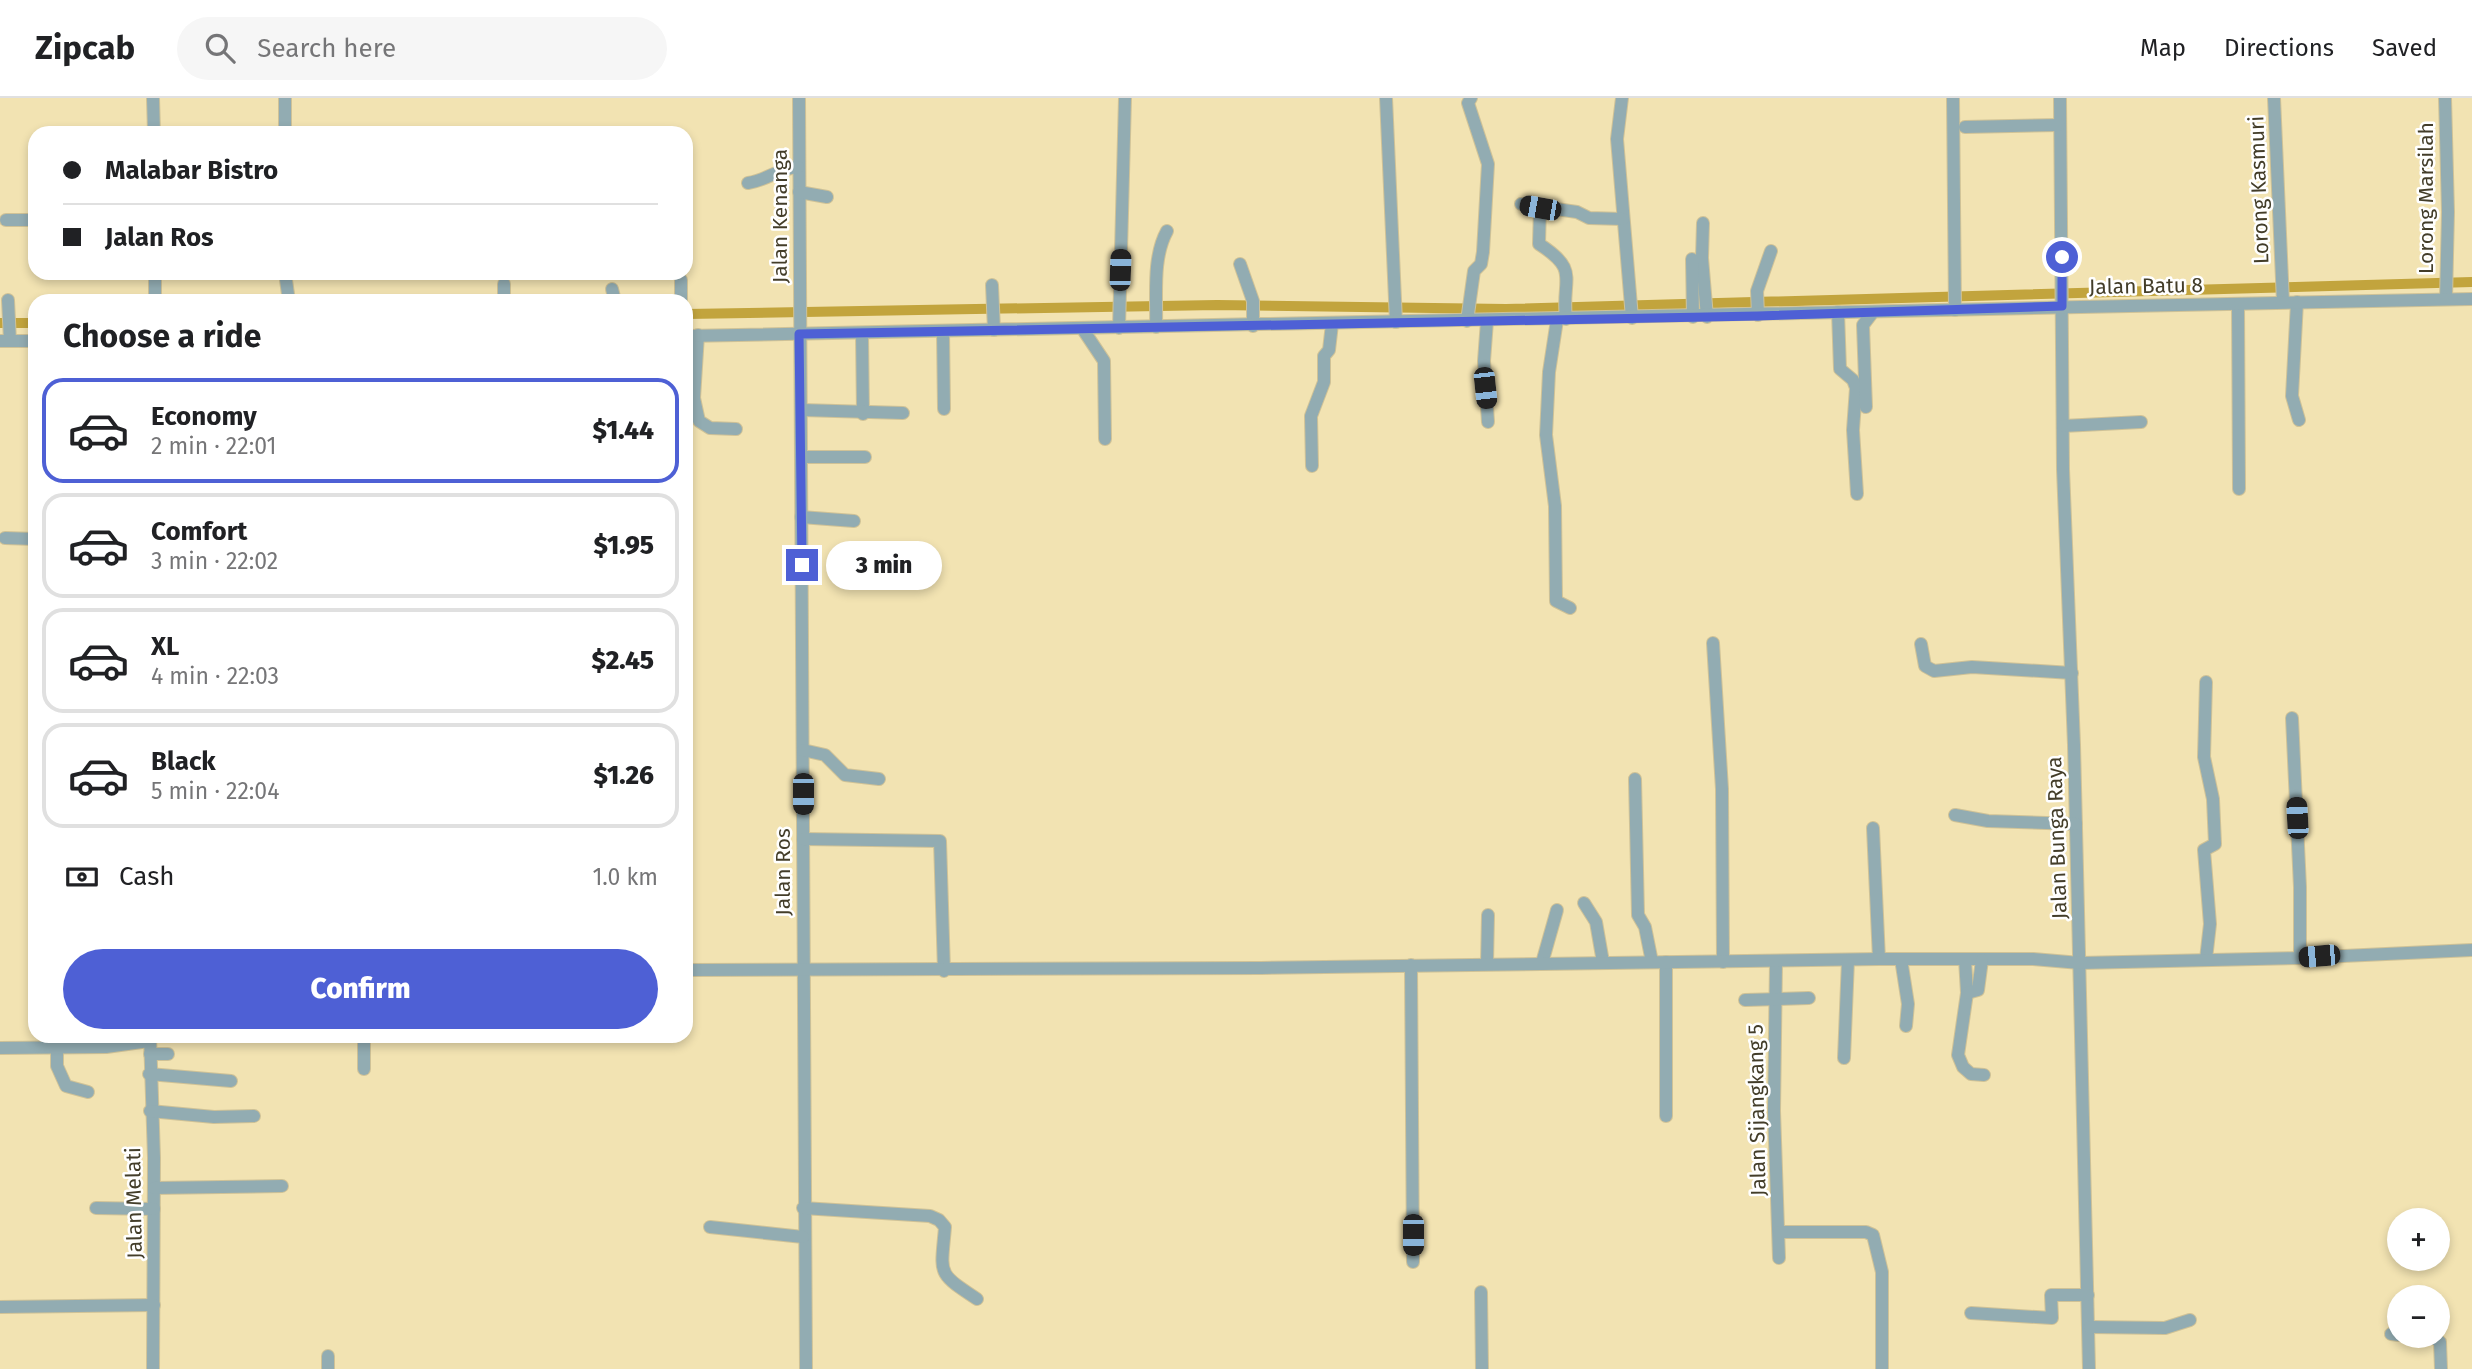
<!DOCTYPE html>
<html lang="en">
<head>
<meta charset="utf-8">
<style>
  body { margin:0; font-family:"Fira Sans",sans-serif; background:#f6f6f6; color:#202124; height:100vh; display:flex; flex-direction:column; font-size:26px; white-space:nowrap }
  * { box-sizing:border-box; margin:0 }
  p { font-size:23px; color:#757577 }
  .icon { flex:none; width:38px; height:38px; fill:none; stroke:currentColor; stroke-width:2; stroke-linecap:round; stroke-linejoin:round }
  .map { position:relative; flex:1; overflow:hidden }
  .panel { position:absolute; left:28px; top:196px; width:665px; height:749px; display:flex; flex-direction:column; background:#fff; border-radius:21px; box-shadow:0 4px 10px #0003 }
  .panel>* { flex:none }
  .hud { position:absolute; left:28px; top:28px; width:665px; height:154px; border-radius:21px; box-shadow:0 4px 10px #0003; display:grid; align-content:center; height:154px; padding:0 35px; background:#fff }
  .controls { position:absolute; left:2387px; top:1110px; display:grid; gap:14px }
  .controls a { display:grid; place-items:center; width:63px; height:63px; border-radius:50%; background:#fff; box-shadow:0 4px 10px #0003; font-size:35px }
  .end { position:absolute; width:32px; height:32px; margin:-16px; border:9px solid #4e60d5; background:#fff; box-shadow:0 0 0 4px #fff }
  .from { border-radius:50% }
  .bubble { position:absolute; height:49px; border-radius:24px; background:#fff; box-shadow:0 4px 10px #0003; font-size:23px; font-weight:800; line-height:49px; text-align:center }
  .car { position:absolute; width:21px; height:42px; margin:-21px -10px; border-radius:9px; box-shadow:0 0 5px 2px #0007; background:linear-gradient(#222 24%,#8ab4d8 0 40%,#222 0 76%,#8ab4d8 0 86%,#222 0) }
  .hud b { display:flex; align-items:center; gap:24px; height:66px; font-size:26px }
  .hud b+b { border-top:2px solid #e0e0e0 }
  .hud i { width:18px; height:18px; background:#202124 }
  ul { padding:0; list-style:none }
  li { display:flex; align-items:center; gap:21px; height:105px; margin:0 14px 10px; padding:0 21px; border:4px solid #e0e0e0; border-radius:21px }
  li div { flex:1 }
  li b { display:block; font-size:26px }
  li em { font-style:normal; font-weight:800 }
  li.current { border-color:#4e60d5 }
  li>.icon { width:63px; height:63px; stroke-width:1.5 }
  h2 { padding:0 35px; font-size:32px; line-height:84px }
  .pay { display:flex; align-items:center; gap:18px; height:77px; padding:0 35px; font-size:26px }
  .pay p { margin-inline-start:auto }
  .action { display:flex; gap:14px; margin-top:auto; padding:14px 35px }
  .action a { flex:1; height:80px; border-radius:42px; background:#4e60d5; color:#fff; font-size:28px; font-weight:800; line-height:80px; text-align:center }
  header { display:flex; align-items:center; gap:42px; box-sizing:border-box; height:98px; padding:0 35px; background:#fff; border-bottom:2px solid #e0e0e0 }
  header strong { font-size:33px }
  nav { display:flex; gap:38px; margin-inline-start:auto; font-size:24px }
  .search { width:490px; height:63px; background:#f6f6f6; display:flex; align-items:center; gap:18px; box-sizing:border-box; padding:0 24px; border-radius:38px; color:#757577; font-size:26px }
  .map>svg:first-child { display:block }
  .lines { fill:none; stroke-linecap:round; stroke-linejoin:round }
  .canal { stroke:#c2a43d; stroke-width:10 }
  .minor-casing { stroke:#cfc297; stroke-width:14 }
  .minor { stroke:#92acb2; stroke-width:12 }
  .route { stroke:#4e60d5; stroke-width:9 }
  .labels { text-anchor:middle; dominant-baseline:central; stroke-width:5; stroke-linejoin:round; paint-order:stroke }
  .street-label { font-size:21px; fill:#433d29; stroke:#fff }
</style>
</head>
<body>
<header>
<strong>Zipcab</strong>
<div class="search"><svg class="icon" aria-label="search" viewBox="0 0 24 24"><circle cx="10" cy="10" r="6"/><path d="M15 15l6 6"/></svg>Search here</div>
<nav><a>Map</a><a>Directions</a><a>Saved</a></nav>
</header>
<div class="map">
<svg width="2472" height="1271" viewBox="0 0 2472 1271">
  <rect width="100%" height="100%" fill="#f2e3b2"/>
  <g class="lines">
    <!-- canal -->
    <g class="canal">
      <polyline points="686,216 1217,207 1506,211 2472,184"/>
      <polyline points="0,225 35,225"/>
    </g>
    <defs>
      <g id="minor">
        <polyline points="153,0 154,35"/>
        <polyline points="799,0 806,1271"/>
        <polyline points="1386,0 1396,224"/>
        <polyline points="1622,0 1617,41 1632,220"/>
        <polyline points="1953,0 1955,212"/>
        <polyline points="2060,0 2063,371 2074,647 2089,1271"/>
        <polyline points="2274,0 2283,204"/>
        <polyline points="2445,0 2448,114 2446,201"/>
        <polyline points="1965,29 2059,27"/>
        <polyline points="285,35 285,0"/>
        <path d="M748,85C768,82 776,71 798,69"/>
        <polyline points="799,94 827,99"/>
        <polyline points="1521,106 1577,114 1589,120 1623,121"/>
        <path d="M1540,110L1539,146C1581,173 1561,180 1566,221"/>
        <polyline points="6,122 35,122"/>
        <polyline points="1703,125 1702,160 1707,219"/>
        <polyline points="1692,161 1693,219"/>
        <polyline points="1240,166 1253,203 1253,228"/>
        <polyline points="155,175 155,203"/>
        <polyline points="285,175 289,203"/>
        <polyline points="681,182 681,203"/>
        <polyline points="504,186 504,203"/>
        <polyline points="992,187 994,232"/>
        <polyline points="612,191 615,203"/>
        <polyline points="8,202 10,243"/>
        <polyline points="2297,204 2292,298 2299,322"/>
        <polyline points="2238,206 2239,391"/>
        <polyline points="1838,214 1840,271 1853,282 1856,290 1853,332 1857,396"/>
        <polyline points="1758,217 1757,193 1771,153"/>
        <polyline points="1557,222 1549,274 1546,337 1555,408 1556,503 1570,510"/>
        <polyline points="1467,223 1474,173 1481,166 1483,154 1488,66 1468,5 1471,0"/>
        <polyline points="1487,223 1484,263 1488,324"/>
        <path d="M1156,229C1157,198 1152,160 1167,133"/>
        <polyline points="1082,230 1104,263 1105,341"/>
        <polyline points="1119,230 1125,0"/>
        <polyline points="943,233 944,311"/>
        <polyline points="862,235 863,316"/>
        <polyline points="698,237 694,300 699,323 710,330 736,331"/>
        <polyline points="686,238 2472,201"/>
        <polyline points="0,243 35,243"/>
        <polyline points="1866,309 1863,227 1873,214"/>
        <polyline points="802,312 903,315"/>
        <polyline points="2063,328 2141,324"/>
        <polyline points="801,359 865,359"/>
        <polyline points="1312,368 1311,318 1324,284 1324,258 1329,252 1332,226"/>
        <polyline points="801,419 854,423"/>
        <polyline points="5,440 35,441"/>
        <polyline points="1713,545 1722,691 1723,864"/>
        <polyline points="1921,546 1925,568 1934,573 1972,569 2072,575"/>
        <polyline points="2206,584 2204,659 2213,701 2215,746 2204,752 2210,826 2206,861"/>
        <polyline points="2292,620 2300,789 2300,860"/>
        <polyline points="803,652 825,657 845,677 879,681"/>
        <polyline points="1635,681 1638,817 1645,829 1652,864"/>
        <polyline points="1955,717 1988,723 2076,726"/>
        <polyline points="1873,730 1879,861"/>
        <polyline points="803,741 940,743 944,873"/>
        <polyline points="1584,805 1596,824 1603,864"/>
        <polyline points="1901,861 1908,906 1906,928"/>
        <polyline points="1965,861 1967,895 1958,957 1963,969 1971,976 1984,977"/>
        <polyline points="1666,864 1666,1018"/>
        <polyline points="1776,864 1774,1013 1779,1160"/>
        <polyline points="1542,865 1557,812"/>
        <polyline points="1487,866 1488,817"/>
        <polyline points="1411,867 1413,1164"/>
        <polyline points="686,872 1261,870 1879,861 2033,861 2080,865 2300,860 2472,852"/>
        <polyline points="1967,895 1978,892 1982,862"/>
        <polyline points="1745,902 1809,900"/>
        <polyline points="150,938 154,1060 153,1271"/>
        <polyline points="364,938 364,971"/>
        <polyline points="57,949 57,968 66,988 88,994"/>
        <polyline points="0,950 106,949 149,943"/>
        <polyline points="150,956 168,956"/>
        <polyline points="1844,960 1848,862"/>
        <polyline points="149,976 231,983"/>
        <polyline points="150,1013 214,1019 254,1018"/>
        <polyline points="154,1090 282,1088"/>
        <polyline points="96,1110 154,1111"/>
        <path d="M803,1110L930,1118L939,1122L945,1129C941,1177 936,1174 977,1201"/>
        <polyline points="710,1129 803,1139"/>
        <polyline points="1779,1134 1866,1134 1873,1137 1882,1174 1882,1271"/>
        <polyline points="1481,1194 1482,1271"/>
        <polyline points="0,1209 154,1207"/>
        <polyline points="1971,1215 2052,1220 2051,1197 2088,1197"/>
        <polyline points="2090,1229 2165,1230 2190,1222"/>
        <polyline points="2391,1236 2399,1237"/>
        <polyline points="2430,1237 2440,1244 2441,1271"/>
        <polyline points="328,1258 328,1271"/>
      </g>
    </defs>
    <!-- minor casing -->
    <use href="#minor" class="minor-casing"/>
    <!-- minor -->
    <use href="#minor" class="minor"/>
  </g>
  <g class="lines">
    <!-- route -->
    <polyline class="route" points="802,467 799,236 1758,218 2062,208 2062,159"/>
  </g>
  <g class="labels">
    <!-- street labels -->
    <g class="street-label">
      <text transform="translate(2259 92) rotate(-92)">Lorong Kasmuri</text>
      <text transform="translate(2426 100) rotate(-90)">Lorong Marsilah</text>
      <text transform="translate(780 118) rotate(-90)">Jalan Kenanga</text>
      <text transform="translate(2146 188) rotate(-1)">Jalan Batu 8</text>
      <text transform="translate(2057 740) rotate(-92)">Jalan Bunga Raya</text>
      <text transform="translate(783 774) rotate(-90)">Jalan Ros</text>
      <text transform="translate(1757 1012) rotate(-91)">Jalan Sijangkang 5</text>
      <text transform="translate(134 1105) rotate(-91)">Jalan Melati</text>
    </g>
  </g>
</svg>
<div class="controls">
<a>+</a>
<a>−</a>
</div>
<i class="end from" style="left:2062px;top:159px"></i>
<i class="end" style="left:802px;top:467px"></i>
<div class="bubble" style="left:826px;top:443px;width:116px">3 min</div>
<i class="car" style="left:1540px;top:110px;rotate:280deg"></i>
<i class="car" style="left:1120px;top:172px;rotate:2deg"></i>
<i class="car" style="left:1485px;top:290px;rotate:174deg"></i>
<i class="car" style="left:803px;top:696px;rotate:180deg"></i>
<i class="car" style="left:2297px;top:720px;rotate:357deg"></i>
<i class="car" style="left:2319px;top:858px;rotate:265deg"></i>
<i class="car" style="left:1413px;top:1137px;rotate:180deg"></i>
<div class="hud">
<b><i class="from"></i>Malabar Bistro</b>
<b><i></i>Jalan Ros</b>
</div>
<section class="panel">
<h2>Choose a ride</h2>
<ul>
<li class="current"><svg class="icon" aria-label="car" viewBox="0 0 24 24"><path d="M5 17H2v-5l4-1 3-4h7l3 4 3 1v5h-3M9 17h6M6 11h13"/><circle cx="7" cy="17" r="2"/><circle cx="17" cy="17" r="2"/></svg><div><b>Economy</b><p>2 min · 22:01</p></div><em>$1.44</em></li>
<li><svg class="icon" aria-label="car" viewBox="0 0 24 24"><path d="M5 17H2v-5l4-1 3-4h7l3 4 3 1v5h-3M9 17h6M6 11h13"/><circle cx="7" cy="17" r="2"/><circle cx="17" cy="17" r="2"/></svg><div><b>Comfort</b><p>3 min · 22:02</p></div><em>$1.95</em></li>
<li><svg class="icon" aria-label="car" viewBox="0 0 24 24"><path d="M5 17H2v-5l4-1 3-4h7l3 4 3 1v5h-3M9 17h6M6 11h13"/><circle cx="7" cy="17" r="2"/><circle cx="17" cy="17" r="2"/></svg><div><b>XL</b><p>4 min · 22:03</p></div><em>$2.45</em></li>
<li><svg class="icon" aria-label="car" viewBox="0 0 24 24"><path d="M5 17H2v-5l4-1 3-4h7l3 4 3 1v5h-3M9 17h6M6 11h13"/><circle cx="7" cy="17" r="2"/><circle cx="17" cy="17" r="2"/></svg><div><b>Black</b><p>5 min · 22:04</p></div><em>$1.26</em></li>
</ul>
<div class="pay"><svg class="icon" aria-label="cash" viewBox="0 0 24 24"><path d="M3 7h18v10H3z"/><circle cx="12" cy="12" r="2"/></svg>Cash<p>1.0 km</p></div>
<div class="action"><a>Confirm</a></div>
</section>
</div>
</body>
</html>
